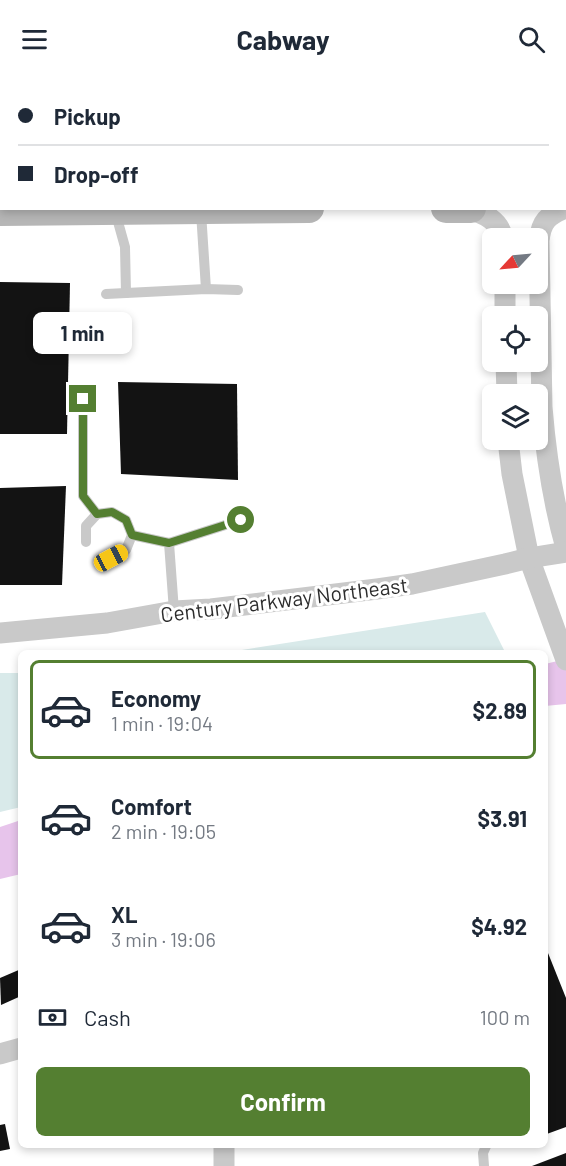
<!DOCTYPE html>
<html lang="en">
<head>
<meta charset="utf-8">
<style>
  body { margin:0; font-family:Barlow,sans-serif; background:#f6f6f7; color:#1f2937; height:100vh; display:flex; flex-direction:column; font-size:22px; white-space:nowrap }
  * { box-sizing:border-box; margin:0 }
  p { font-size:20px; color:#747a83 }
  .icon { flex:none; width:33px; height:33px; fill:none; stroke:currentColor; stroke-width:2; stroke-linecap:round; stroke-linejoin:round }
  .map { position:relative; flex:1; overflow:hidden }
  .side { position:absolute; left:18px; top:572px; width:530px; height:498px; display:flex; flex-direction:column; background:#fff; border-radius:9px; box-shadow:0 3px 9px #0003 }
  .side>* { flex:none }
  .guide { position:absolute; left:0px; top:0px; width:567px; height:132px; box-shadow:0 3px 9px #0003; display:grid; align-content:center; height:132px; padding:0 18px; background:#fff }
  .needle { width:39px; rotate:244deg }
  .controls { position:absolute; left:482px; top:150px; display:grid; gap:12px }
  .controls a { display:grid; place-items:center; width:66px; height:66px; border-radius:9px; background:#fff; box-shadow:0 3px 9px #0003; font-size:30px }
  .end { position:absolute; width:27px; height:27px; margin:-14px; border:8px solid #547f31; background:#fff; box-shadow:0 0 0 3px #fff }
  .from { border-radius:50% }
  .bubble { position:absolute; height:42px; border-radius:9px; background:#fff; box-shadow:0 3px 9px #0003; font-size:20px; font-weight:700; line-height:42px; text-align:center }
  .car { position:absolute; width:18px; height:36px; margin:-18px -9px; border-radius:8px; box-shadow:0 0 4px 2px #0007; background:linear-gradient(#f5c518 24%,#345 0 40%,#f5c518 0 76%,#345 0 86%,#f5c518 0) }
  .guide b { display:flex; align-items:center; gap:21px; height:57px; font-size:22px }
  .guide b+b { border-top:2px solid #e0e1e3 }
  .guide i { width:15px; height:15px; background:#1f2937 }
  ul { padding:10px 0 0; list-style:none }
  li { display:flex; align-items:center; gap:18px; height:99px; margin:0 12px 9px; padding:0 6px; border:3px solid transparent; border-radius:9px }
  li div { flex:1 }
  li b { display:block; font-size:22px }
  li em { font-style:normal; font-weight:700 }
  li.selected { border-color:#547f31 }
  li>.icon { width:54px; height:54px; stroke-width:1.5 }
  .pay { display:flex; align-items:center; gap:15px; height:66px; padding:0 18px; font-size:22px }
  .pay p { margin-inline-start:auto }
  .action { display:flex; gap:12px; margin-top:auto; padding:12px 18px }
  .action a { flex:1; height:69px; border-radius:9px; background:#547f31; color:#fff; font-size:24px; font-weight:700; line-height:69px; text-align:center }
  header { display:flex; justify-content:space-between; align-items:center; height:78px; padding:0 18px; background:#fff; font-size:27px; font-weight:700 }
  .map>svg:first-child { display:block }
  .green { fill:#d9eaea }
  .water { fill:#e7c4eb }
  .building { fill:#131313 }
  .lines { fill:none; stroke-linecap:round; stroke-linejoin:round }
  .service { stroke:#c9c9c9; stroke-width:10 }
  .minor { stroke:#c9c9c9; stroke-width:21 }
  .secondary { stroke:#b6b6b6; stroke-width:30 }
  .motorway { stroke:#939393; stroke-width:33 }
  .route { stroke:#547f31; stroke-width:8 }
  .labels { text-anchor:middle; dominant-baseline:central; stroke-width:6; stroke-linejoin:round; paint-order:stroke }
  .street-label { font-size:21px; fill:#2c2c2c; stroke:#fff }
</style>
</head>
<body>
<header><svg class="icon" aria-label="menu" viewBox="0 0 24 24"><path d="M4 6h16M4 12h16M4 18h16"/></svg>Cabway<svg class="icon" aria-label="search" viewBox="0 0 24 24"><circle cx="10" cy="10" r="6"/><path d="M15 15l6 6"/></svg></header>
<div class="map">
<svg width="566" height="1088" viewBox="0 0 566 1088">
  <rect width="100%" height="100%" fill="#fff"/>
  <!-- green -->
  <g class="green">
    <polygon points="485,534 504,572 502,574 229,574"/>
    <polygon points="0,595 21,595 21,729 0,734"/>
  </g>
  <!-- water -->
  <g class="water">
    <polygon points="566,581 566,626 545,628 545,586"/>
    <polygon points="21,742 21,796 0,801 0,749"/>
  </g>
  <!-- building -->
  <g class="building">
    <polygon points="0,204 70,205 67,356 0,356"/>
    <polygon points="118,304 237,306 238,402 121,396"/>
    <polygon points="66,408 62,507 0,507 0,410"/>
    <polygon points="544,865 566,920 566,1049 544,1057"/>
    <polygon points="21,891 21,918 1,927 0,900"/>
    <polygon points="5,1046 10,1071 0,1073 0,1047"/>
    <polygon points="566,1075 566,1088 532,1088"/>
  </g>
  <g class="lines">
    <!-- service -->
    <g class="service">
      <polyline points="115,133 125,169 126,215"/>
      <polyline points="201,134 206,211"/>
      <polyline points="106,216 206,211 238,212"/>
      <polyline points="83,321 83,418 97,436"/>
      <polyline points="132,457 169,465 174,533"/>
      <polyline points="86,464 86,448 97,436 112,434 126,442 132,457 126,472 111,480"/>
      <polyline points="169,465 241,442"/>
      <polyline points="484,1088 483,1075 487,1066"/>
    </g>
    <!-- minor -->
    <g class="minor">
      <path d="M566,130C548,137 541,143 539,163L542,329C546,378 553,424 566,470"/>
      <path d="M468,131C485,136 499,142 503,160"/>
      <polyline points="505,206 505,238"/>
      <polyline points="506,284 507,316"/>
      <polyline points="508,362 512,396 529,480 566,582"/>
      <polyline points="0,555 107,545 174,533 211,531 377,511 412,506 505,486 529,480 566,474"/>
      <polyline points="0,976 21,970"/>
      <polyline points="224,1066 224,1088"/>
    </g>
    <!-- secondary -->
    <g class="secondary">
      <polyline points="446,130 471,130"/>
      <polyline points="0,133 309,130"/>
    </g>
    <!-- motorway -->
    <g class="motorway">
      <polyline points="300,2 398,0"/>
      <polyline points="0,6 2,6"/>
      <polyline points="0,77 2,77"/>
    </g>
  </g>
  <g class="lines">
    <!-- route -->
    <polyline class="route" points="83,321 83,418 97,436 112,434 126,442 132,457 169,465 241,442"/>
  </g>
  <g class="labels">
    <!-- street labels -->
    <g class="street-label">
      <text transform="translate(284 521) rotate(-7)">Century Parkway Northeast</text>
    </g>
  </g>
</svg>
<div class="controls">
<a><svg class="needle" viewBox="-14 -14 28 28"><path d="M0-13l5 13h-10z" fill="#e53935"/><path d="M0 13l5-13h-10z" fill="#747a83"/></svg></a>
<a><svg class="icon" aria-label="locate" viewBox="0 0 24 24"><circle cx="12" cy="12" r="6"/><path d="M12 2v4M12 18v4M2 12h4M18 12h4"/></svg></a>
<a><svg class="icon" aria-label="layers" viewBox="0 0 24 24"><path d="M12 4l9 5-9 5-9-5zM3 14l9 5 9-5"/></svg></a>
</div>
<i class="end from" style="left:241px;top:442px"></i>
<i class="end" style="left:83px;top:321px"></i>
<div class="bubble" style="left:33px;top:234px;width:99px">1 min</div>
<i class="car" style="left:111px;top:480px;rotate:62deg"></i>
<div class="guide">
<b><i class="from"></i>Pickup</b>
<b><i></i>Drop-off</b>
</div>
<section class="side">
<ul>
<li class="selected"><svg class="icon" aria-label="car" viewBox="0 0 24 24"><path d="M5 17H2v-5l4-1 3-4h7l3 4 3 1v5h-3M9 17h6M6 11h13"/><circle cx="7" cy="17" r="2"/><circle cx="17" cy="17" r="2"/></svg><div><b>Economy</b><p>1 min · 19:04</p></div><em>$2.89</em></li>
<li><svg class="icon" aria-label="car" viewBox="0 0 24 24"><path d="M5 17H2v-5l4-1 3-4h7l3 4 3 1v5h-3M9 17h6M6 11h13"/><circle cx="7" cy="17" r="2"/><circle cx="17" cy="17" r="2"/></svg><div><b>Comfort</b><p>2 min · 19:05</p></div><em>$3.91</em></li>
<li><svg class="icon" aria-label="car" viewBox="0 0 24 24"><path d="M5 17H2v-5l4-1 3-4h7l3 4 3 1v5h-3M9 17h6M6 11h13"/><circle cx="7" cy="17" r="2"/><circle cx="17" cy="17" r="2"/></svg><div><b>XL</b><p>3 min · 19:06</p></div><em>$4.92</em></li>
</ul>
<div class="pay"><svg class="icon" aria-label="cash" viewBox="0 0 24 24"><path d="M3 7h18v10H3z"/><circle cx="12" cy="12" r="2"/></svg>Cash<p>100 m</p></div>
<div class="action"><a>Confirm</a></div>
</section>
</div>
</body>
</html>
